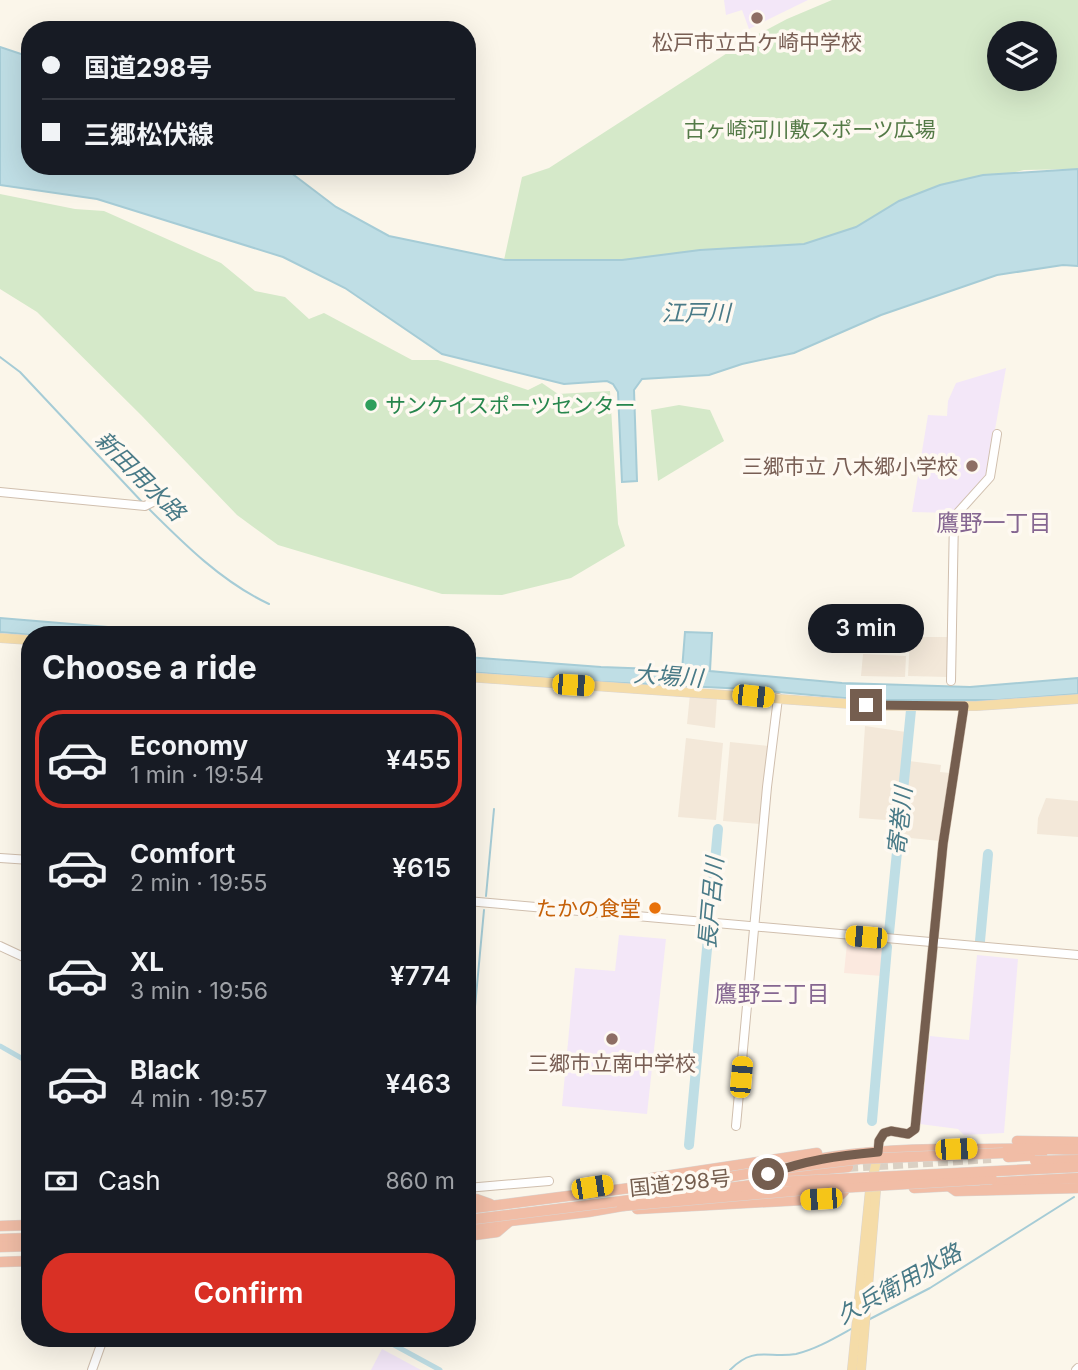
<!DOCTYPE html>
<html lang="en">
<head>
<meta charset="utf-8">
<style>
  body { margin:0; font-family:Inter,"Noto Sans JP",sans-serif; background:#20242c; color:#f1f3f6; height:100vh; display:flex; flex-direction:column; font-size:26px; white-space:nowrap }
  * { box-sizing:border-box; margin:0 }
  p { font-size:23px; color:#9ea1a6 }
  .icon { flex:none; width:38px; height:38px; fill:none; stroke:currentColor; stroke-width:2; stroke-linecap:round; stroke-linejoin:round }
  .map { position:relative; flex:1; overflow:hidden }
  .side { position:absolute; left:21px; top:626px; width:455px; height:721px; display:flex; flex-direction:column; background:#171b24; border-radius:28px; box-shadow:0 7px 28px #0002 }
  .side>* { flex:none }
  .hud { position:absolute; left:21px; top:21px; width:455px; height:154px; border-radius:28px; box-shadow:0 7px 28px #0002; display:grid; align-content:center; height:154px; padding:0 21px; background:#171b24 }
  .controls { position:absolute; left:987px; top:21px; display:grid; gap:14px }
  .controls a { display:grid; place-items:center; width:70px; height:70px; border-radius:50%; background:#171b24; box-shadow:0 7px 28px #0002; font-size:35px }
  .end { position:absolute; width:32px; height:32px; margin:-16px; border:9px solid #755e4f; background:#fff; box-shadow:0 0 0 4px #fff }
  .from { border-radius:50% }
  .bubble { position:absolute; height:49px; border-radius:24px; background:#171b24; box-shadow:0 7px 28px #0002; font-size:23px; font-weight:600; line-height:49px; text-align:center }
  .car { position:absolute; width:21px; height:42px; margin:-21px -10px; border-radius:9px; box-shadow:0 0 5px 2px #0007; background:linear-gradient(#f5c518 24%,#345 0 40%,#f5c518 0 76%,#345 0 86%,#f5c518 0) }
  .hud b { display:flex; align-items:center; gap:24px; height:66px; font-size:26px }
  .hud b+b { border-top:2px solid #363941 }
  .hud i { width:18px; height:18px; background:#f1f3f6 }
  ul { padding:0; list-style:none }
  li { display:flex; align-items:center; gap:21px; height:98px; margin:0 14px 10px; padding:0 7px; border:4px solid transparent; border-radius:28px }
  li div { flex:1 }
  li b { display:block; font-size:26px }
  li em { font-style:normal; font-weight:600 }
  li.on { border-color:#d93025 }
  li>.icon { width:63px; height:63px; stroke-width:1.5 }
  h2 { padding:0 21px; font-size:32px; line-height:84px }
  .pay { display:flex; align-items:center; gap:18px; height:77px; padding:0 21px; font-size:26px }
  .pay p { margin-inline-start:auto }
  .primary-button { display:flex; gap:14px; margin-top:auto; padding:14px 21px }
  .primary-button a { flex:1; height:80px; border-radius:28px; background:#d93025; color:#fff; font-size:28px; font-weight:600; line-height:80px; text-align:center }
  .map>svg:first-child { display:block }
  .residential { fill:#f3e8d9 }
  .commercial { fill:#fbe9df }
  .education { fill:#f3e7f8 }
  .green { fill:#d5e9c9; fill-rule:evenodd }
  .water { fill:#bfdee5; stroke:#a6ccd6; stroke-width:2 }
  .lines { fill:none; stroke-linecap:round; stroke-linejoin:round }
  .stream { stroke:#a6ccd6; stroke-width:2 }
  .canal { stroke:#bfdee5; stroke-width:5 }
  .river { stroke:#bfdee5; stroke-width:10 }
  .highway-tunnel { stroke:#dad0c3; stroke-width:10; stroke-dasharray:10 5; stroke-linecap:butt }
  .secondary-casing { stroke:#d0bfae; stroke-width:10 }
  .primary-casing { stroke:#dbd5d1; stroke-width:10 }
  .highway-casing { stroke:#dbd5d1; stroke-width:11 }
  .secondary { stroke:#fff; stroke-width:8 }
  .primary { stroke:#f5dca8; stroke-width:9 }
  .highway { stroke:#f1bda6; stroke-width:10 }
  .highway-bridge-casing { stroke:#dbd5d1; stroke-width:11; stroke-linecap:butt }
  .highway-bridge { stroke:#f1bda6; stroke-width:10 }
  .route { stroke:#755e4f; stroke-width:9 }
  .education-dot { fill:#8d6e63; stroke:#fef9f1; stroke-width:2.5 }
  .leisure-dot { fill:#2e9e5b; stroke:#fef9f1; stroke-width:2.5 }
  .food-dot { fill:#e8710a; stroke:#fef9f1; stroke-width:2.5 }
  .labels { text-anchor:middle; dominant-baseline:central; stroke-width:7; stroke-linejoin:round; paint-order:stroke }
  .education-label { font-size:21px; fill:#785e54; stroke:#fef9f1 }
  .park-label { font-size:21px; fill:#547a47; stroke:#fef9f1 }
  .leisure-label { font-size:21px; fill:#27864d; stroke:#fef9f1; text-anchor:start }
  .food-label { font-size:21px; fill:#c56008; stroke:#fef9f1; text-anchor:end }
  .street-label { font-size:21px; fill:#755e4f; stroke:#fef9f1 }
  .water-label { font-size:23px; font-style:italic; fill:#497a87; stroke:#fef9f1 }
  .neighbourhood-label { font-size:23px; fill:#856691; stroke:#fef9f1 }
</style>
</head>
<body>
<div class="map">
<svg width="1078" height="1370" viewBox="0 0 1078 1370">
  <rect width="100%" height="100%" fill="#fbf6ea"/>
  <!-- residential -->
  <g class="residential">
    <polygon points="910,637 947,637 947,677 908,676"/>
    <polygon points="863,654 906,656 905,677 861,676"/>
    <polygon points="690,694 717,697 715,728 687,724"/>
    <polygon points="865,726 906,732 898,821 859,818"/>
    <polygon points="686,738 723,743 716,820 678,817"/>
    <polygon points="730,742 768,746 760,824 723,821"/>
    <polygon points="909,761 941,765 940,772 950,773 940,841 901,837"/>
    <polygon points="1046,798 1078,801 1078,837 1037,834 1038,818"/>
  </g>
  <!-- commercial -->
  <polygon class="commercial" points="847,943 885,946 882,976 844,973"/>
  <!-- education -->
  <g class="education">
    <polygon points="724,0 808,0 749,29 742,10 726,15"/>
    <polygon points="1006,368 987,474 952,513 912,512 928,415 947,416 948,401 956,383"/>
    <polygon points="619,935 666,939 647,1114 562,1106 575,968 615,971"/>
    <polygon points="977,955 1018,959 1004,1133 964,1135 958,1129 920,1124 930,1036 969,1040"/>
    <polygon points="382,1349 421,1370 371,1370"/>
  </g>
  <!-- green -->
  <g class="green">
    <path d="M832,0H1078V169L1024,170L899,201L856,227L804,244L700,250L621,260H504L522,177L549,168L749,39L787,19ZM999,33H1045V79H999Z"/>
    <polygon points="0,194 75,209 104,211 221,263 255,291 285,297 309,319 324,313 412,360 438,360 528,390 542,383 558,394 610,391 618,524 625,546 571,578 502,595 442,594 278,545 237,515 141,415 37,312 0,289"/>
    <polygon points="679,405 710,410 724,441 658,481 651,410"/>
  </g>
  <!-- water -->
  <g class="water">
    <polygon points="0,47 30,57 30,166 282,166 336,207 389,236 505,260 622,260 700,250 804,244 856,227 899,201 940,185 983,175 1078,169 1078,266 1063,265 997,275 881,315 794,353 742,364 709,375 642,379 634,390 637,481 622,482 618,392 613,384 607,381 564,384 442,354 345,288 283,257 97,199 0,185"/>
    <polygon points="0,618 204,635 32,635 0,632"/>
    <polygon points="685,632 712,633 710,671 842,683 970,687 1078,678 1078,694 999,700 866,700 747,689 601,682 467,672 467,657 601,667 682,670"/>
  </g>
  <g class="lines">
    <!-- stream -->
    <g class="stream">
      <polyline points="0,357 20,372 143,503"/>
      <path d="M147,507C184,544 222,582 269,604"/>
      <polyline points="486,896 494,809"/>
      <polyline points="468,1082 484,910"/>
      <polyline points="467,1093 467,1091"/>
      <polyline points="868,1320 930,1288 1074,1197"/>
      <path d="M730,1370C754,1345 769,1359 796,1354C816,1349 833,1339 851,1329"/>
    </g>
    <!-- canal -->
    <g class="canal">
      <polyline points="0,1046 30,1063"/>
      <polyline points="383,1339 440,1370"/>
    </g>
    <!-- river -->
    <g class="river">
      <polyline points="889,933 911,710"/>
      <polyline points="980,941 988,854"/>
      <polyline points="872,1121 887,947"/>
      <polyline points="689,1145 718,829"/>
    </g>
    <!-- highway-tunnel -->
    <polyline class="highway-tunnel" points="848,1167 991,1158"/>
    <defs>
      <g id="secondary">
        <polyline points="0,492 145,506 153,502"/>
        <polyline points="951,681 954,517 990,477 997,434"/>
        <polyline points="0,858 30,860"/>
        <polyline points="467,901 1078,955"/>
        <polyline points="0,946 30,960"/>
        <polyline points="736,1126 767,787 778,698"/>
        <polyline points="878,1152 879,1141 884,1133 891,1131 908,1134 915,1129 943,844 964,706"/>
        <polyline points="467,1188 549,1181"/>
        <polyline points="92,1370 103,1339"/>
        <polyline points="1076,1370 1078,1368"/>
      </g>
      <g id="primary">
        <polyline points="0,638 30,640"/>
        <polyline points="467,677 880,706 976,706 1078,699"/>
        <polyline points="852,1370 870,1190 878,1154"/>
        <polyline points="861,1370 877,1178"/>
      </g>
      <g id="highway">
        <polyline points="1017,1141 1078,1142"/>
        <polyline points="1008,1157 1042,1155"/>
        <path d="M801,1162C851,1152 904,1149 955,1149C996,1149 1037,1148 1078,1150"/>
        <polyline points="767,1175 848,1167"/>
        <polyline points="652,1178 817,1153"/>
        <polyline points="984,1183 1078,1178"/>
        <polyline points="949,1186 956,1191 1078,1188"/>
        <polyline points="914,1188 952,1186"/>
        <polyline points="757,1189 808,1185"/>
        <polyline points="467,1200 476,1199 490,1204"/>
        <polyline points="467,1209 692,1180"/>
        <polyline points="637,1209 821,1199 840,1195 844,1191"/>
        <polyline points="0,1226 30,1225"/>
        <polyline points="467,1226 588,1212 628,1205"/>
        <polyline points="467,1236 497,1232 511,1220"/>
        <polyline points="0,1239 30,1238"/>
        <polyline points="0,1247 30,1246"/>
        <polyline points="0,1262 30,1261"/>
      </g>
    </defs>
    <!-- secondary casing -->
    <use href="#secondary" class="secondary-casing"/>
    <!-- primary casing -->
    <use href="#primary" class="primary-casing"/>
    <!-- highway casing -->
    <use href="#highway" class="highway-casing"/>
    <!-- secondary -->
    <use href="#secondary" class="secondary"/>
    <!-- primary -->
    <use href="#primary" class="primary"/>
    <!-- highway -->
    <use href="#highway" class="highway"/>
    <defs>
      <g id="highway-bridge">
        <polyline points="1035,1161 1078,1160"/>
        <polyline points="672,1189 686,1184 776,1169 860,1159 1003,1153"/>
        <polyline points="622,1206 804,1190 992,1179"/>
        <polyline points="467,1220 776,1182 1078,1167"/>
      </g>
    </defs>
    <!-- highway-bridge casing -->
    <use href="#highway-bridge" class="highway-bridge-casing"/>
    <!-- highway-bridge -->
    <use href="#highway-bridge" class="highway-bridge"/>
  </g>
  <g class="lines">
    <!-- route -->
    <path class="route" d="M768,1174C807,1160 836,1156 878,1152L879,1141L884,1133L891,1131L908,1134L915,1129L943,844L964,706L866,705"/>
  </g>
  <!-- markers -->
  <g class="education-dot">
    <circle cx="757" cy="18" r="7"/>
    <circle cx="972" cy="466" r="7"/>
    <circle cx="612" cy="1039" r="7"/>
  </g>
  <circle class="leisure-dot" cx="371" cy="405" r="7"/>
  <circle class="food-dot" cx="655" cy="908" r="7"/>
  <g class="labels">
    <!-- education labels -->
    <g class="education-label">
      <text x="757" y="42">松戸市立古ケ崎中学校</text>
      <text x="958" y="466" text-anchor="end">三郷市立 八木郷小学校</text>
      <text x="612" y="1063">三郷市立南中学校</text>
    </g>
    <!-- park labels -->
    <g class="park-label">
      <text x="810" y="129">古ヶ崎河川敷スポーツ広場</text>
    </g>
    <!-- leisure labels -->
    <g class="leisure-label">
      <text x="385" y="405">サンケイスポーツセンター</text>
    </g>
    <!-- food labels -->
    <g class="food-label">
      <text x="641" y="908">たかの食堂</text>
    </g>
    <!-- street labels -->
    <g class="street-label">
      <text transform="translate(680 1183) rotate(-6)">国道298号</text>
    </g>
    <!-- water labels -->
    <g class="water-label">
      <text x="696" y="313">江戸川</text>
      <text transform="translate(140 476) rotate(45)">新田用水路</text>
      <text transform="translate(668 676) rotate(4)">大場川</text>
      <text transform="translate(900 821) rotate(-84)">寄巻川</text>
      <text transform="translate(711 903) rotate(-85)">長戸呂川</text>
      <text transform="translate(899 1284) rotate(-29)">久兵衛用水路</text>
    </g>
    <!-- neighbourhood labels -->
    <g class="neighbourhood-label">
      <text x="994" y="523">鷹野一丁目</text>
      <text x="772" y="994">鷹野三丁目</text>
    </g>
  </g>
</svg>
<div class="controls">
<a><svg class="icon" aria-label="layers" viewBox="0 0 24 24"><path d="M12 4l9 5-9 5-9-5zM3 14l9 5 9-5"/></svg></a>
</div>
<i class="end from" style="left:768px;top:1174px"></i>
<i class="end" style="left:866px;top:705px"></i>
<div class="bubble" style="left:808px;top:604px;width:116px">3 min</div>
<i class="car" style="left:573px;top:685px;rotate:94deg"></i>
<i class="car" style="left:753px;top:696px;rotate:96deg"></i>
<i class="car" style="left:866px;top:937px;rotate:275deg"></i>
<i class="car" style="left:741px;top:1077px;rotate:5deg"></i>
<i class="car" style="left:956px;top:1149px;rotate:88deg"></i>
<i class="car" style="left:592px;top:1187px;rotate:81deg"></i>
<i class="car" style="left:821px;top:1199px;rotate:266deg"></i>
<div class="hud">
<b><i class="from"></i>国道298号</b>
<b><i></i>三郷松伏線</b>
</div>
<section class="side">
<h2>Choose a ride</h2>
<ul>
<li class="on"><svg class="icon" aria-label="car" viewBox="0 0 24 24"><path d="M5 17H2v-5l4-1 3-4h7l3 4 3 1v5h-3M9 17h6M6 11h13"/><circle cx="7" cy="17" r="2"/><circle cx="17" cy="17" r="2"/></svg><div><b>Economy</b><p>1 min · 19:54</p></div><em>¥455</em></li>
<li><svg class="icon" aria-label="car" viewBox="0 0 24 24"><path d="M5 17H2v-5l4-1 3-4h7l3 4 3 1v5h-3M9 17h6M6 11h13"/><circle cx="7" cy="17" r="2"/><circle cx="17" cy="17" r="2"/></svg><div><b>Comfort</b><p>2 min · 19:55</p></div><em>¥615</em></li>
<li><svg class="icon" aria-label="car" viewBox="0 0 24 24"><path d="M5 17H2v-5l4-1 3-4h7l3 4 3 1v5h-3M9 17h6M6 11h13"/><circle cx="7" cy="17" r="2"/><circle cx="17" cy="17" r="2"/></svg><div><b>XL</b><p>3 min · 19:56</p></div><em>¥774</em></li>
<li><svg class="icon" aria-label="car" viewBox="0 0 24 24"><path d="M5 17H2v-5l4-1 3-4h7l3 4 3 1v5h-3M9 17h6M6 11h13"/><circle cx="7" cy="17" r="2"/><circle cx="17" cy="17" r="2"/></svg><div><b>Black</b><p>4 min · 19:57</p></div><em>¥463</em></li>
</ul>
<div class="pay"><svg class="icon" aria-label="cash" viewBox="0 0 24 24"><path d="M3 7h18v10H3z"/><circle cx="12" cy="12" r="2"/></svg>Cash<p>860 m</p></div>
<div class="primary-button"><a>Confirm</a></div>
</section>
</div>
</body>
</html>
